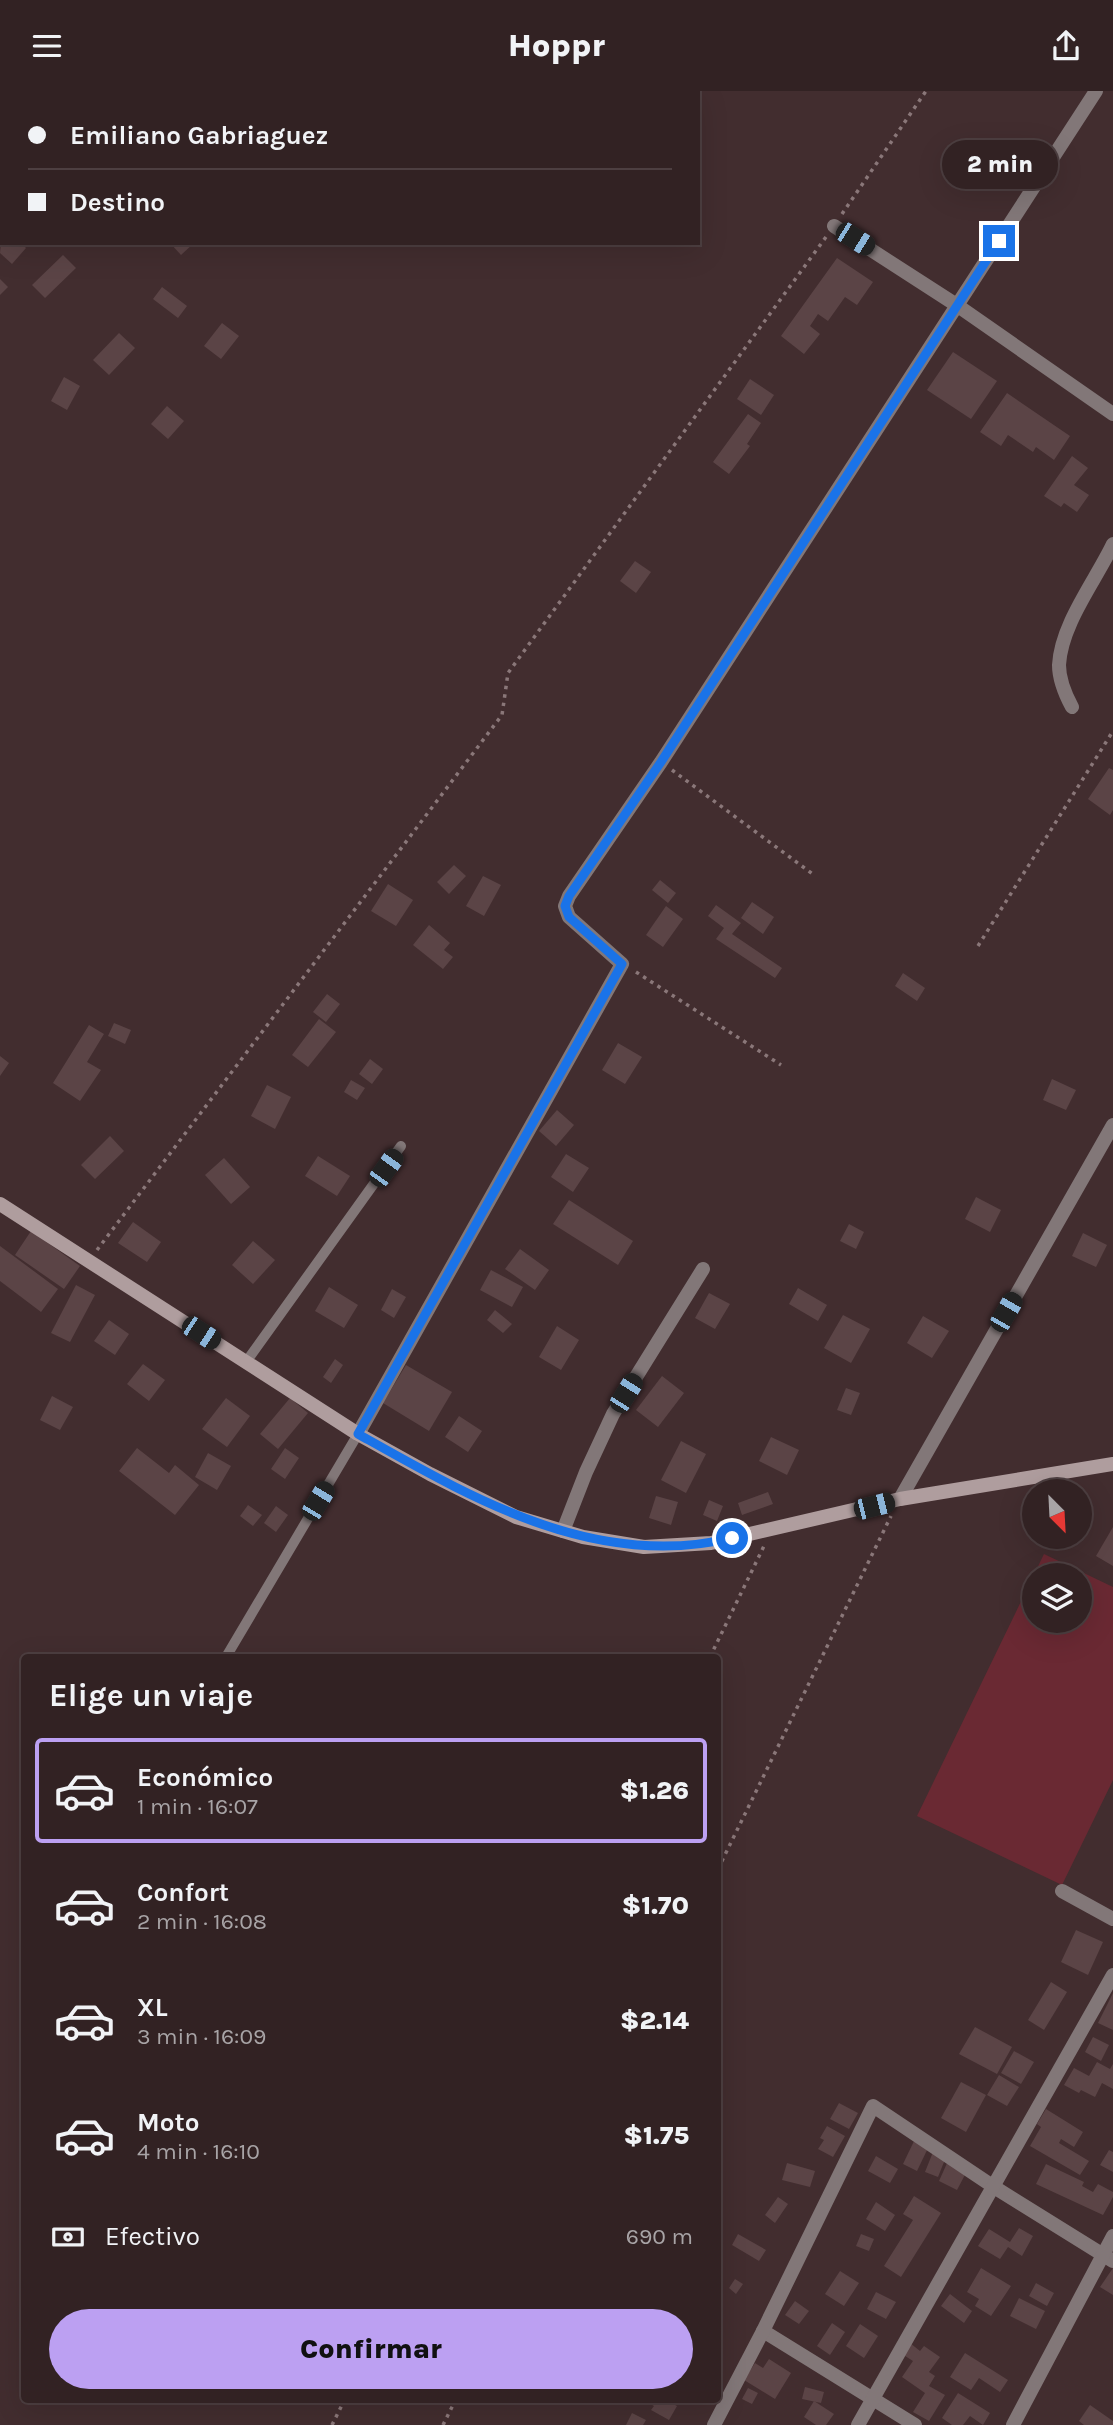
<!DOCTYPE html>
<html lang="es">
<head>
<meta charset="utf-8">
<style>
  body { margin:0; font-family:Karla,sans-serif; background:#3d2f30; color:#f1f3f6; height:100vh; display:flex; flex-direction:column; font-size:26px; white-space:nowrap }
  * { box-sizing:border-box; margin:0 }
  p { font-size:23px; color:#a8a4a6 }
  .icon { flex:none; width:38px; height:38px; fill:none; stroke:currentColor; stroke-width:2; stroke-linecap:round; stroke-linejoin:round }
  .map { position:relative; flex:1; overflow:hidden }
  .drawer { position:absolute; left:21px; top:1563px; width:700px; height:749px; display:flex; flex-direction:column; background:#322223; border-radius:7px; box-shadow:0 7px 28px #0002,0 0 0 2px #4d3f41 }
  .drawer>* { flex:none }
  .banner { position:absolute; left:0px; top:0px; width:700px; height:154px; box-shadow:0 7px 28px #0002,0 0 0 2px #4d3f41; display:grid; align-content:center; height:154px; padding:0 28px; background:#322223 }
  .needle { width:46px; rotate:156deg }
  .buttons { position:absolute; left:1022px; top:1388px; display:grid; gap:14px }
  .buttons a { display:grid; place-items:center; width:70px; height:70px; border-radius:50%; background:#322223; box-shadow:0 7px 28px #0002,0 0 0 2px #4d3f41; font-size:35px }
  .end { position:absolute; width:32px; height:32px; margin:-16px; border:9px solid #1a73e8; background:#fff; box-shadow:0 0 0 4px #fff }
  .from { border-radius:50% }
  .bubble { position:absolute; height:49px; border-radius:24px; background:#322223; box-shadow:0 7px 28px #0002,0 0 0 2px #4d3f41; font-size:23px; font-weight:800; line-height:49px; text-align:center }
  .car { position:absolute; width:21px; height:42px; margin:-21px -10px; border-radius:9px; box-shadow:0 0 5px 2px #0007; background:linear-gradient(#222 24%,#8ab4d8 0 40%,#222 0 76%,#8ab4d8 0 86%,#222 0) }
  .banner b { display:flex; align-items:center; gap:24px; height:66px; font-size:26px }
  .banner b+b { border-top:2px solid #4d3f41 }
  .banner i { width:18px; height:18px; background:#f1f3f6 }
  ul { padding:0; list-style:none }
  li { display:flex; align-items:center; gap:21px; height:105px; margin:0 14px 10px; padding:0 14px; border:4px solid transparent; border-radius:7px }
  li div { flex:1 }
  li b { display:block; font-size:26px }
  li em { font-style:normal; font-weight:800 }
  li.active { border-color:#bca0f2 }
  li>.icon { width:63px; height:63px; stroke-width:1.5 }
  h2 { padding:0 28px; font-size:32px; line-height:84px }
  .pay { display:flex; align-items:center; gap:18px; height:77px; padding:0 28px; font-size:26px }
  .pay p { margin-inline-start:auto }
  .primary-button { display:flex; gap:14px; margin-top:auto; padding:14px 28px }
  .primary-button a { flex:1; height:80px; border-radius:42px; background:#bca0f2; color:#111; font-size:28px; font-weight:800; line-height:80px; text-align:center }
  header { display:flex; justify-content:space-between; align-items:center; height:91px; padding:0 28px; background:#322223; font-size:32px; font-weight:800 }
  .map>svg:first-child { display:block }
  .green { fill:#6a2933; fill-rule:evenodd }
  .building { fill:#5b4446 }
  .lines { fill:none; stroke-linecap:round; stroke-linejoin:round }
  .path { stroke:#8a7779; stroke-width:3.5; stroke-dasharray:3.5 5; stroke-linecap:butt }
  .lane { stroke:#827778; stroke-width:10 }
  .street { stroke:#827778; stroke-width:14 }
  .secondary { stroke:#af9d9e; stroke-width:14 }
  .route { stroke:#1a73e8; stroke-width:9 }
</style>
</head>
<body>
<header><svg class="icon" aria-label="menu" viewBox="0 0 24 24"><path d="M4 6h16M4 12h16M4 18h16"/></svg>Hoppr<svg class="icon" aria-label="share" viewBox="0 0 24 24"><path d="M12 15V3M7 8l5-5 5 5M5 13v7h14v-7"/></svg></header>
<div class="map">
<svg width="1113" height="2334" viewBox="0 0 1113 2334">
  <rect width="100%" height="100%" fill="#422d2f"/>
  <!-- green -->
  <path class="green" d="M1044,1463L1113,1496V1689L1062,1794L917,1725ZM1034,1484H1080V1530H1034Z"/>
  <!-- building -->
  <g class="building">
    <polygon points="1,152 21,152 26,157 12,173 0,162"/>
    <polygon points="170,152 194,152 181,164"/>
    <polygon points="63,164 76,177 45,207 32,194"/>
    <polygon points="837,167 873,191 857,214 845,206 828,230 818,223 810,235 820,243 804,263 781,245"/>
    <polygon points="0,188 8,196 0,204"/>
    <polygon points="162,196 187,215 178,227 153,208"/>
    <polygon points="222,232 239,245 221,268 204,255"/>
    <polygon points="119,242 135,257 109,284 93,269"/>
    <polygon points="953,261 997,290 971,328 927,299"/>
    <polygon points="64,286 80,295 67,319 51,310"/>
    <polygon points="750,288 774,304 761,324 737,308"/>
    <polygon points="1007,302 1070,345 1054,369 1036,356 1033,361 1008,344 1001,355 980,341"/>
    <polygon points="167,315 184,330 168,348 151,333"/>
    <polygon points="748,323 761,332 747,353 750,355 729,383 713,371"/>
    <polygon points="1072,365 1088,377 1074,394 1089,404 1077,421 1064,412 1061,416 1044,405"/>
    <polygon points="635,470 651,481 636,502 620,490"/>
    <polygon points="1109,677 1113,679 1113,719 1110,724 1088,708"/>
    <polygon points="454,774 466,785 449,803 437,791"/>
    <polygon points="483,785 501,794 484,825 466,815"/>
    <polygon points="660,789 676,802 668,812 652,799"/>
    <polygon points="388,793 413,809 396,835 371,820"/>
    <polygon points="752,811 774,826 763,843 741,827"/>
    <polygon points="716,814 741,832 732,843 782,877 775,887 716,848 724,837 708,825"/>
    <polygon points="666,815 683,828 663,856 646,844"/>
    <polygon points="429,834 450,852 444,859 453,866 443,878 413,854"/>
    <polygon points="903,882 925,897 917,910 895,895"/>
    <polygon points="327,903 340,913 326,931 313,921"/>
    <polygon points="319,928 336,941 308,976 292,964"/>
    <polygon points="114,932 131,939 125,953 108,945"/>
    <polygon points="89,934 104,943 87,971 101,979 80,1010 53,992"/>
    <polygon points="618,952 642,966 625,993 602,979"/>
    <polygon points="0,965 9,972 0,985"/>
    <polygon points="370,968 383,978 372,993 359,983"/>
    <polygon points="1052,988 1076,999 1066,1019 1043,1009"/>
    <polygon points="351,989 365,997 357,1009 344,1001"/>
    <polygon points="267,994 291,1006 275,1038 251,1025"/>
    <polygon points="557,1019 574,1034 556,1055 539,1040"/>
    <polygon points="110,1045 124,1060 95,1088 81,1074"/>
    <polygon points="566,1063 589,1077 573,1101 551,1086"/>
    <polygon points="318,1065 350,1085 337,1105 305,1085"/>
    <polygon points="224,1067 250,1096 231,1113 205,1084"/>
    <polygon points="976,1106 1001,1119 990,1141 965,1128"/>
    <polygon points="569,1109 633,1150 618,1174 553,1133"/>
    <polygon points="133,1131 161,1151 147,1171 118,1152"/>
    <polygon points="849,1133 864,1141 856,1158 840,1150"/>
    <polygon points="31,1140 80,1175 64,1198 15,1164"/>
    <polygon points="1083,1142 1107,1154 1096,1176 1072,1165"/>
    <polygon points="253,1150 275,1169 253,1193 232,1174"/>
    <polygon points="0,1155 58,1198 41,1221 0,1190"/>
    <polygon points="520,1158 549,1179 535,1199 505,1178"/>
    <polygon points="491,1179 523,1196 512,1216 480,1199"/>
    <polygon points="76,1194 95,1204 70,1251 51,1242"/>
    <polygon points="329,1196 358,1214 344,1237 315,1220"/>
    <polygon points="798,1197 827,1214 818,1230 789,1213"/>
    <polygon points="392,1198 406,1206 394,1227 381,1219"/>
    <polygon points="709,1202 730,1213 715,1238 695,1227"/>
    <polygon points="495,1219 512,1233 503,1242 487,1229"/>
    <polygon points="843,1224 870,1238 851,1272 824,1257"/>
    <polygon points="923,1225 949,1240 932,1267 907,1252"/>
    <polygon points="109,1229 129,1243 115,1264 94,1250"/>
    <polygon points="557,1235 579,1249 561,1279 539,1266"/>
    <polygon points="335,1268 343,1274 331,1292 323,1286"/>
    <polygon points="143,1273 165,1289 149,1310 127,1293"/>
    <polygon points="406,1274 452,1301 429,1340 383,1312"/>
    <polygon points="662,1285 684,1302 658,1336 636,1319"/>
    <polygon points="846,1297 860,1302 851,1324 837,1319"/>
    <polygon points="52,1305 73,1316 60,1339 40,1329"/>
    <polygon points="226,1307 250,1325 227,1356 202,1338"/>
    <polygon points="290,1307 308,1322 278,1358 260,1343"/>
    <polygon points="459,1325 482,1340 468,1361 445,1346"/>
    <polygon points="771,1346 799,1359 787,1384 759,1370"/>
    <polygon points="681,1350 706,1363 686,1402 661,1389"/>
    <polygon points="137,1357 169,1382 175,1374 199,1394 175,1424 119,1380"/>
    <polygon points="285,1357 299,1367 285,1388 271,1378"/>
    <polygon points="208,1362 231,1375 217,1399 195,1386"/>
    <polygon points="768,1401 773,1413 742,1424 738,1412"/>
    <polygon points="656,1405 678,1411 671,1434 649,1427"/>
    <polygon points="709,1409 723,1415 717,1430 703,1424"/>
    <polygon points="248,1414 262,1424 253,1435 240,1425"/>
    <polygon points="276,1415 288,1424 276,1441 264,1432"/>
    <polygon points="1113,1436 1113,1475 1096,1465"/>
    <polygon points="1076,1839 1103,1851 1088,1884 1061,1871"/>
    <polygon points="1051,1891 1067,1901 1044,1939 1028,1929"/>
    <polygon points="1113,1902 1113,1939 1098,1932"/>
    <polygon points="975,1936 1012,1956 997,1983 959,1963"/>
    <polygon points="1093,1946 1109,1954 1101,1970 1085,1961"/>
    <polygon points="1014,1960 1034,1971 1021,1993 1001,1982"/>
    <polygon points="1097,1971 1110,1978 1113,1973 1113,1998 1102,1992 1095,2006 1081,1999 1079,2002 1064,1994 1074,1977 1089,1985"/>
    <polygon points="999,1984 1019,1996 1007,2015 987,2004"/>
    <polygon points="961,1991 986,2004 966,2041 941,2027"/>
    <polygon points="839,2012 858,2022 849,2038 830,2028"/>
    <polygon points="1046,2018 1083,2041 1074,2056 1061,2048 1059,2052 1089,2070 1080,2084 1030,2055 1041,2036 1037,2033"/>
    <polygon points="827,2035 845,2045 833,2066 818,2058 824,2049 820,2047"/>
    <polygon points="915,2048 929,2055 917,2080 903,2073"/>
    <polygon points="1109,2059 1113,2061 1113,2081 1100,2074"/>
    <polygon points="933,2061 946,2066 938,2086 925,2081"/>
    <polygon points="876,2065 898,2078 890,2092 868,2080"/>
    <polygon points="948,2070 967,2080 957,2099 939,2090"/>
    <polygon points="787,2072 815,2080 810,2096 782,2089"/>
    <polygon points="1046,2073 1084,2091 1082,2095 1093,2101 1098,2093 1113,2101 1113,2106 1103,2124 1036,2093"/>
    <polygon points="914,2105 941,2122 901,2186 884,2175 913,2129 903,2123"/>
    <polygon points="778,2106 788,2113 775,2132 765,2124"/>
    <polygon points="876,2111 895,2124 885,2140 866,2128"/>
    <polygon points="1019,2137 1033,2145 1022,2165 1008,2156 1000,2168 978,2155 989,2138 1010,2151"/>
    <polygon points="738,2143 766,2159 759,2170 732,2154"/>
    <polygon points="861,2143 874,2148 869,2160 856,2155"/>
    <polygon points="981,2177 1011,2195 991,2225 975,2215 979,2208 967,2201"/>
    <polygon points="1113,2177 1113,2204 1100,2196"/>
    <polygon points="840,2180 859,2192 844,2215 825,2203"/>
    <polygon points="735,2188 743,2193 736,2203 729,2197"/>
    <polygon points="1036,2192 1054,2202 1047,2215 1029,2205"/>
    <polygon points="876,2201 896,2211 886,2228 867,2218"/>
    <polygon points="950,2203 972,2220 964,2232 941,2215"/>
    <polygon points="1019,2207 1045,2220 1036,2238 1010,2225"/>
    <polygon points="795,2210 809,2220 799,2233 785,2224"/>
    <polygon points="832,2232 845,2241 830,2264 817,2255"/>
    <polygon points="860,2233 878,2245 864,2267 846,2255"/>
    <polygon points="910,2252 920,2260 924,2255 940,2266 929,2281 935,2285 929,2295 945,2304 929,2330 913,2321 925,2302 902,2286 913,2270 902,2263"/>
    <polygon points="965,2262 1008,2289 1000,2301 979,2287 971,2299 950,2286"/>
    <polygon points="769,2268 791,2282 775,2308 744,2289 755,2272 763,2277"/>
    <polygon points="805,2296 824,2301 821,2312 802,2308"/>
    <polygon points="748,2297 758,2302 752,2313 742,2308"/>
    <polygon points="958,2302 990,2322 983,2334 970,2325 963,2334 952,2334 942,2327"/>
    <polygon points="642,2308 664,2308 677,2315 669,2329 651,2319 654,2315"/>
    <polygon points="814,2310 834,2323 826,2334 816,2334 804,2326"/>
    <polygon points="1090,2314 1113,2330 1113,2334 1084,2334 1079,2330"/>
    <polygon points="632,2322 646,2329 643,2334 626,2334"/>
  </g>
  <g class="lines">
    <!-- path -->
    <g class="path">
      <polyline points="172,0 175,2"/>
      <polyline points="278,2 280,0"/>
      <polyline points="687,2 688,0"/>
      <polyline points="842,123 926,0"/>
      <polyline points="572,153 572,152"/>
      <polyline points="672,679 814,784"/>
      <polyline points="978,855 1113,640"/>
      <polyline points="636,881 781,974"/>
      <polyline points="97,1159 502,624 508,582 826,146"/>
      <polyline points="710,1566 764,1455"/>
      <polyline points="718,1778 891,1425"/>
      <polyline points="332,2334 345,2308"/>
      <polyline points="443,2334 456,2308"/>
    </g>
    <!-- lane -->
    <g class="lane">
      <polyline points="246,1271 401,1055"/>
      <polyline points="226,1566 358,1343"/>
    </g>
    <!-- street -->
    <g class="street">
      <polyline points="114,2 116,0"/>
      <polyline points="0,115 2,113"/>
      <polyline points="834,135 958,215 1113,323"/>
      <path d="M1072,616C1065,603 1059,589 1059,574C1061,533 1096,489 1113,453"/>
      <polyline points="358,1343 622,873 569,826 565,815 569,805 661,671 1096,0"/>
      <polyline points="900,1408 1113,1034"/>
      <polyline points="563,1440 586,1381 613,1323 703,1178"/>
      <polyline points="1062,1800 1113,1828"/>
      <polyline points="763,2240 915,2334"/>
      <polyline points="714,2334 763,2240 873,2015 994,2096 1113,2170"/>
      <polyline points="858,2334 1113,1884"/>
      <polyline points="1013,2334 1113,2145"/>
    </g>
    <!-- secondary -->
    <polyline class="secondary" points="0,1113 358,1343 430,1383 516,1426 583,1446 644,1456 711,1452 900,1408 1113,1373"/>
  </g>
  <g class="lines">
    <!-- route -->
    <path class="route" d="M732,1447C595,1480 472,1407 358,1343L622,873L569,826L565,815L569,805L661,671L999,150"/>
  </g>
</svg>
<div class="buttons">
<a><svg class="needle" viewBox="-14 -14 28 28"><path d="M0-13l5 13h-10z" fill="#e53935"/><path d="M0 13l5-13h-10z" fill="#a8a4a6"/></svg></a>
<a><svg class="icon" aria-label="layers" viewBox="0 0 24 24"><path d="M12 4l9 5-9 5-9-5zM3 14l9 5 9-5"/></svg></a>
</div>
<i class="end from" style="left:732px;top:1447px"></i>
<i class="end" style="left:999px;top:150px"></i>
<div class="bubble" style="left:942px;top:49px;width:116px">2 min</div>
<i class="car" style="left:855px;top:148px;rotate:122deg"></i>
<i class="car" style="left:386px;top:1077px;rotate:36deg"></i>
<i class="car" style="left:1006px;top:1221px;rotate:30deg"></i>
<i class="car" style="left:201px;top:1242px;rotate:123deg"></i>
<i class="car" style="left:626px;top:1302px;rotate:32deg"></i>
<i class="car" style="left:318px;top:1410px;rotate:31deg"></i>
<i class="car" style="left:874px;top:1415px;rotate:76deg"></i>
<div class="banner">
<b><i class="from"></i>Emiliano Gabriaguez</b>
<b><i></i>Destino</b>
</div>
<section class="drawer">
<h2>Elige un viaje</h2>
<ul>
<li class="active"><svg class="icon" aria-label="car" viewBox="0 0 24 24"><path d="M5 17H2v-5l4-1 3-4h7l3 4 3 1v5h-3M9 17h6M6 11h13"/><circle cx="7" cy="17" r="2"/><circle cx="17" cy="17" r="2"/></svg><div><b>Económico</b><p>1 min · 16:07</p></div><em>$1.26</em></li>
<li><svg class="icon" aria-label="car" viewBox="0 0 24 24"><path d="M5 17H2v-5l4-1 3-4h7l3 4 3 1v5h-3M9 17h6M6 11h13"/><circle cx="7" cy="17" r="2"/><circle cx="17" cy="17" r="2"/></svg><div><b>Confort</b><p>2 min · 16:08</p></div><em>$1.70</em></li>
<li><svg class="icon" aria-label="car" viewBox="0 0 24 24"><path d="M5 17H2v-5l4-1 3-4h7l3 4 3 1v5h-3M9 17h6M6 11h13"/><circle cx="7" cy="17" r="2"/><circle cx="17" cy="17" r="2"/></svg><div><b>XL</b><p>3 min · 16:09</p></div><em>$2.14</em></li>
<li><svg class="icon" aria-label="car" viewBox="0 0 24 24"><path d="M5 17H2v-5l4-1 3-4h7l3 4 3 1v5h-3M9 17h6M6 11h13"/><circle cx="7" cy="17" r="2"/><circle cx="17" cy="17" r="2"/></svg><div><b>Moto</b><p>4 min · 16:10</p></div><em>$1.75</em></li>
</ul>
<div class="pay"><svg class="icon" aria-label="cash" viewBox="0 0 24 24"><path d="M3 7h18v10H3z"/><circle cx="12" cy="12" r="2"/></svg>Efectivo<p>690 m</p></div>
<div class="primary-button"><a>Confirmar</a></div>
</section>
</div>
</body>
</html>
